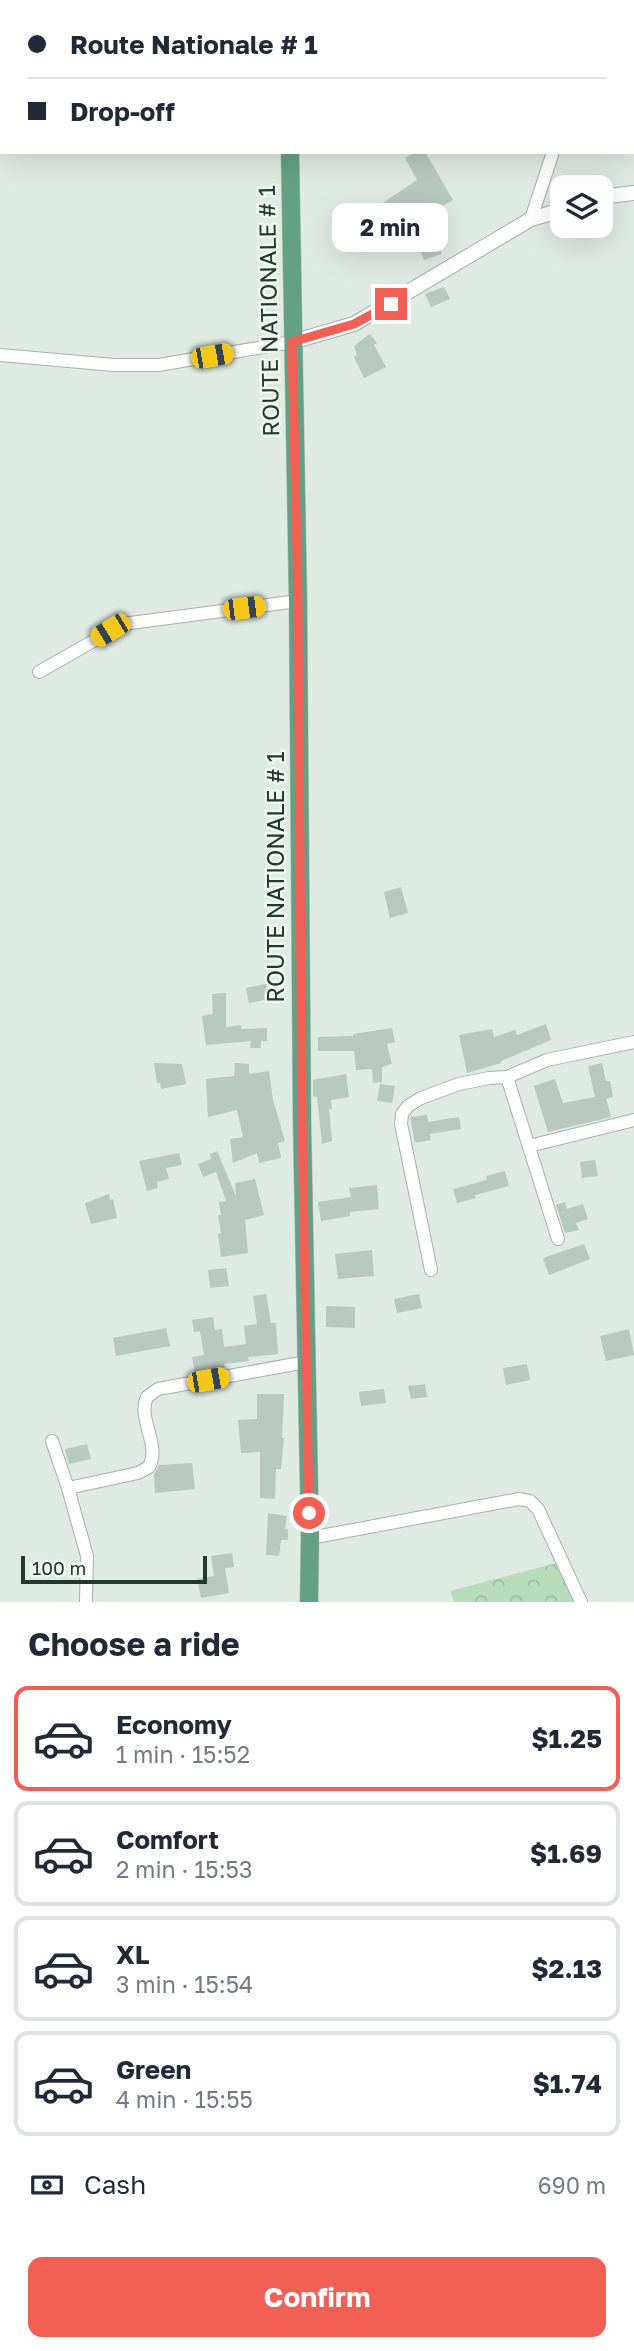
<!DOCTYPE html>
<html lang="en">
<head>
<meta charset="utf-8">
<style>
  body { margin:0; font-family:"Golos Text",sans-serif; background:#f6f6f7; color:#1f2937; height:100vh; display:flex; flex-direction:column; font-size:26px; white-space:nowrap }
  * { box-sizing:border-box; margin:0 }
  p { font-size:23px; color:#747a83 }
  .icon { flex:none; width:38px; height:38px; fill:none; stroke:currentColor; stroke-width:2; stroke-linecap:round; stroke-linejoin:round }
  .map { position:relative; height:1602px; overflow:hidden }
  .side { display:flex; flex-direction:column; background:#fff; flex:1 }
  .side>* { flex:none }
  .top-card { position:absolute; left:0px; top:0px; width:635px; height:154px; box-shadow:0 7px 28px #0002; display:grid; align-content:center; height:154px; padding:0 28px; background:#fff }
  .tools { position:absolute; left:550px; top:175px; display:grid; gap:14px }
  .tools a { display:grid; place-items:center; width:63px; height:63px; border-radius:14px; background:#fff; box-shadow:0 7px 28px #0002; font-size:35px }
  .scale { position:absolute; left:21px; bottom:18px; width:186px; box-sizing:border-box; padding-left:7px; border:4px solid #203a2e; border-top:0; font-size:19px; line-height:24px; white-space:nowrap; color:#203a2e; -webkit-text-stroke:5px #eff7f1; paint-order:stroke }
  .end { position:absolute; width:32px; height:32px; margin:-16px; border:9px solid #f15f55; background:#fff; box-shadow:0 0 0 4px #fff }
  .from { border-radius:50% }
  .bubble { position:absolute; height:49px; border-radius:14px; background:#fff; box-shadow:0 7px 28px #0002; font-size:23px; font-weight:700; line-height:49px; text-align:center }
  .car { position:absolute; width:21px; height:42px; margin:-21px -10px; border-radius:9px; box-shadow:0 0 5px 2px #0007; background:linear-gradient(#f5c518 24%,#345 0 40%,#f5c518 0 76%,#345 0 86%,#f5c518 0) }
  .top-card b { display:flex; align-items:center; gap:24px; height:66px; font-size:26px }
  .top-card b+b { border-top:2px solid #e0e1e3 }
  .top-card i { width:18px; height:18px; background:#1f2937 }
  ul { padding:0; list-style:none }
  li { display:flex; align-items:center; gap:21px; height:105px; margin:0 14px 10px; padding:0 14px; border:4px solid #e0e1e3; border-radius:14px }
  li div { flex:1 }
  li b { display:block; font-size:26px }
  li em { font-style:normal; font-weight:700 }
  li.active { border-color:#f15f55 }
  li>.icon { width:63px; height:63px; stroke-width:1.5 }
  h2 { padding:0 28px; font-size:32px; line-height:84px }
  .pay { display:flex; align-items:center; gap:18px; height:77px; padding:0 28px; font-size:26px }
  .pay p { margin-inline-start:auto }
  .primary-button { display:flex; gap:14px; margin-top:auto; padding:14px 28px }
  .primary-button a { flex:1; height:80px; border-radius:14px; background:#f15f55; color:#fff; font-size:28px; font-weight:700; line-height:80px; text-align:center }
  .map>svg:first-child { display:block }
  .forest { fill:url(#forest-crowns) }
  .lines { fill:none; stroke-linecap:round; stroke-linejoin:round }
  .river { stroke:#86d0ce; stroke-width:23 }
  .building { fill:#b7c8be }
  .minor-casing { stroke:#a2b2a9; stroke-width:14 }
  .tertiary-casing { stroke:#a2b2a9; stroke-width:16 }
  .primary-casing { stroke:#bcc4c0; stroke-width:19 }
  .minor { stroke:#fff; stroke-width:12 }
  .tertiary { stroke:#fff; stroke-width:14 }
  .primary { stroke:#63a085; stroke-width:18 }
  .route { stroke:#f15f55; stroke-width:9 }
  .labels { text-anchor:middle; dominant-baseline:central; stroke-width:5; stroke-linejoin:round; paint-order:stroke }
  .street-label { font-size:23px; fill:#203a2e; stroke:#eff7f1 }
</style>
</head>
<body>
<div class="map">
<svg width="634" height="1602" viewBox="0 0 634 1602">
  <defs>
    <pattern id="forest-crowns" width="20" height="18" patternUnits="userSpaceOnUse" patternTransform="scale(1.75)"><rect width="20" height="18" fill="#b7dcba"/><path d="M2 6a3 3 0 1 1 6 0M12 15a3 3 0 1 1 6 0" fill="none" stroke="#9dbea0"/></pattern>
  </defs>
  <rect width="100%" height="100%" fill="#dfeae3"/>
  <!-- forest -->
  <polygon class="forest" points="557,1563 575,1602 454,1602 450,1591"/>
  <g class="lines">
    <!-- river -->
    <g class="river">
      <polyline points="181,2 184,0"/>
      <polyline points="0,94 2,94"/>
    </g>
  </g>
  <!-- building -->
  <g class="building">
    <polygon points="416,152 425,152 453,200 382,240 366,214 417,180 405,158"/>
    <polygon points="436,238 442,254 424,260 418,244"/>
    <polygon points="444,287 450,299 431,307 425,294"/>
    <polygon points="370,334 377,343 374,345 386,367 364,378 354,357 357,355 354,346"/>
    <polygon points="401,887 408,913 390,918 384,892"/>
    <polygon points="266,984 269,999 249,1003 246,988"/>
    <polygon points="226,993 226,1027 241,1025 241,1029 267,1028 267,1041 261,1041 261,1048 250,1048 251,1041 206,1045 202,1016 213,1014 212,994"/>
    <polygon points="546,1024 551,1040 501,1061 501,1063 467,1073 459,1035 492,1029 494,1037 515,1030 517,1035"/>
    <polygon points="392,1028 395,1042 387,1044 392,1064 382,1067 382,1082 373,1083 372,1069 356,1070 354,1051 318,1051 318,1037 353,1036 353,1034"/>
    <polygon points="154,1063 182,1064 186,1084 161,1089 160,1083 157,1083"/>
    <polygon points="235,1063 249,1064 249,1074 269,1071 273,1100 285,1141 278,1143 281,1158 259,1163 257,1153 233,1163 230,1139 243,1137 237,1110 208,1117 206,1079 234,1076"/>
    <polygon points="602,1063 606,1081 610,1081 613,1097 606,1099 611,1117 548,1132 534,1086 555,1079 563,1103 595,1097 588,1066"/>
    <polygon points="346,1074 349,1097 331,1100 332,1109 329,1109 332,1141 322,1144 317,1097 313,1096 313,1080"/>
    <polygon points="380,1084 395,1086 392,1103 377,1101"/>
    <polygon points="427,1115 428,1122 459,1117 461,1129 430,1134 431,1140 415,1143 410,1117"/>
    <polygon points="217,1151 236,1196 235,1183 255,1179 264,1215 245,1220 248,1253 221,1257 218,1234 221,1233 218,1215 221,1215 219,1202 226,1201 216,1172 203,1177 198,1164 211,1159 210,1154"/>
    <polygon points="179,1153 182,1165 166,1168 169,1179 157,1182 158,1188 147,1191 139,1161"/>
    <polygon points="595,1160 598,1176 582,1178 580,1162"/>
    <polygon points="505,1171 509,1186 475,1195 476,1198 457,1203 453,1189 487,1180 486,1176"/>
    <polygon points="377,1185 379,1209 350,1212 350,1216 321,1221 318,1202 351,1197 349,1188"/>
    <polygon points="109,1194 110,1200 113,1199 117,1218 91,1224 85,1203"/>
    <polygon points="565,1202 567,1209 583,1204 588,1219 576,1223 579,1230 565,1233 556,1205"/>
    <polygon points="584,1244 590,1259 549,1275 543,1258"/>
    <polygon points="372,1250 374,1276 338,1279 335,1254"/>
    <polygon points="226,1268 229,1286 210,1288 208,1270"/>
    <polygon points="266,1294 271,1323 276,1323 278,1354 248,1357 249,1361 224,1364 225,1368 195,1373 192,1357 204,1355 200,1331 194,1332 192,1320 213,1317 215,1330 222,1329 224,1347 246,1344 244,1326 257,1324 253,1296"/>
    <polygon points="419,1294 422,1308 397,1313 394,1299"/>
    <polygon points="326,1306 355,1307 355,1328 326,1327"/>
    <polygon points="166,1328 170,1346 116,1356 113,1338"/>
    <polygon points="629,1329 634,1355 606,1361 600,1336"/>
    <polygon points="527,1364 530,1380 506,1385 503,1368"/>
    <polygon points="425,1384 427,1397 411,1399 408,1386"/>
    <polygon points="384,1389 386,1403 361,1406 359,1392"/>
    <polygon points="257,1394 284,1394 282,1438 284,1438 281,1469 276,1469 275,1499 260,1498 260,1452 241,1453 238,1420 257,1419"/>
    <polygon points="87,1444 91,1459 69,1464 65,1449"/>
    <polygon points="192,1463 195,1489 155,1493 154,1474 159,1465"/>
    <polygon points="268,1513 287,1516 285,1529 288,1529 288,1540 281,1540 279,1556 266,1555"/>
    <polygon points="232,1553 234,1567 225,1568 229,1593 201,1598 197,1579 214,1576 211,1556"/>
  </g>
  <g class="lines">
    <defs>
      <g id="minor">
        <polyline points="567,2 567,0"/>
        <polyline points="531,219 553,152"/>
        <polyline points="0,355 114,365 159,365 292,342"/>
        <polyline points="39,672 123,624 298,601"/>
        <polyline points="507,1077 558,1239"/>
        <polyline points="529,1146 634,1120"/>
        <polyline points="431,1270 401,1124 402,1114 408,1106 421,1098 459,1084 489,1078 507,1077 547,1060 634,1042"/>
        <polyline points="52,1441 68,1488"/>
        <polyline points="310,1538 519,1499 530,1501 538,1509 581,1602"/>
        <path d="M86,1602L87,1556L68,1488L138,1473L149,1467C161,1445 137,1419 147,1397L158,1389L306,1362"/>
      </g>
      <g id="tertiary">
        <polyline points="600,197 634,193"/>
        <polyline points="292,342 354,324 531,219 562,210"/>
      </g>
      <g id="primary">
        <polyline points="289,0 289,2"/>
        <polyline points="290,152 298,601 302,1121 310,1538 309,1602"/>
      </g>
    </defs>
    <!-- minor casing -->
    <use href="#minor" class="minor-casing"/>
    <!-- tertiary casing -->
    <use href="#tertiary" class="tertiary-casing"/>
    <!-- primary casing -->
    <use href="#primary" class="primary-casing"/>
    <!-- minor -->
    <use href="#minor" class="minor"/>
    <!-- tertiary -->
    <use href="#tertiary" class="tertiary"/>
    <!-- primary -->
    <use href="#primary" class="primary"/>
  </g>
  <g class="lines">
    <!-- route -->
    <polyline class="route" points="309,1513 302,1121 298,601 292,342 354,324 391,304"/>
  </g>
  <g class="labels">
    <!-- street labels -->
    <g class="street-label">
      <text transform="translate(268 311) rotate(-91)">ROUTE NATIONALE # 1</text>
      <text transform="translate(275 877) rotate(-90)">ROUTE NATIONALE # 1</text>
    </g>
  </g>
</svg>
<div class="tools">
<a><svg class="icon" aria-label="layers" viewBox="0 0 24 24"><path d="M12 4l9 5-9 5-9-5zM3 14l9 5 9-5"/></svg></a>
</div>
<div class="scale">100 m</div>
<i class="end from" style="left:309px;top:1513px"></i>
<i class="end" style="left:391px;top:304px"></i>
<div class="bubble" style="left:332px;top:203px;width:116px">2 min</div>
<i class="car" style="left:212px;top:356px;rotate:80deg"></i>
<i class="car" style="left:244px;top:608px;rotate:83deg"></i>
<i class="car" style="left:110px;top:630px;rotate:239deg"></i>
<i class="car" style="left:208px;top:1380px;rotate:80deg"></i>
<div class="top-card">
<b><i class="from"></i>Route Nationale # 1</b>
<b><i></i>Drop-off</b>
</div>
</div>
<section class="side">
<h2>Choose a ride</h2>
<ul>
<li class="active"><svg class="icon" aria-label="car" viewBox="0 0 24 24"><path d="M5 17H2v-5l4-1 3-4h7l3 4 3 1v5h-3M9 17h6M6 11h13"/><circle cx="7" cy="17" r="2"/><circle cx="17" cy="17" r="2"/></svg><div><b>Economy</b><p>1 min · 15:52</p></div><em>$1.25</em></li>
<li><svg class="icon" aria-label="car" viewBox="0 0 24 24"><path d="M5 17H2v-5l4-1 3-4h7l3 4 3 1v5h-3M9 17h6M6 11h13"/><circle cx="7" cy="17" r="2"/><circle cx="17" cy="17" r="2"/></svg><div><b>Comfort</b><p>2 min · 15:53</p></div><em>$1.69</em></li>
<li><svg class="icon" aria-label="car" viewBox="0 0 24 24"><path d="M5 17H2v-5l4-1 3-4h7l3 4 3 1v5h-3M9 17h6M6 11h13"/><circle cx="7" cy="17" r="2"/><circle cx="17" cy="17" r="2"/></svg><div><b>XL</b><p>3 min · 15:54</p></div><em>$2.13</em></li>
<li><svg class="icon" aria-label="car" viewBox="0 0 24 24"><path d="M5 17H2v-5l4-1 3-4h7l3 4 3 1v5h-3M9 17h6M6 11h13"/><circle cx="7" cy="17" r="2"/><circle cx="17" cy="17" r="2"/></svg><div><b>Green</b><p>4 min · 15:55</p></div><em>$1.74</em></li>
</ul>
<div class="pay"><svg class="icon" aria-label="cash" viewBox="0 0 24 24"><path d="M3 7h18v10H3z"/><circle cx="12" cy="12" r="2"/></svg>Cash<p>690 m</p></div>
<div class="primary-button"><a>Confirm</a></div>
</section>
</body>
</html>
